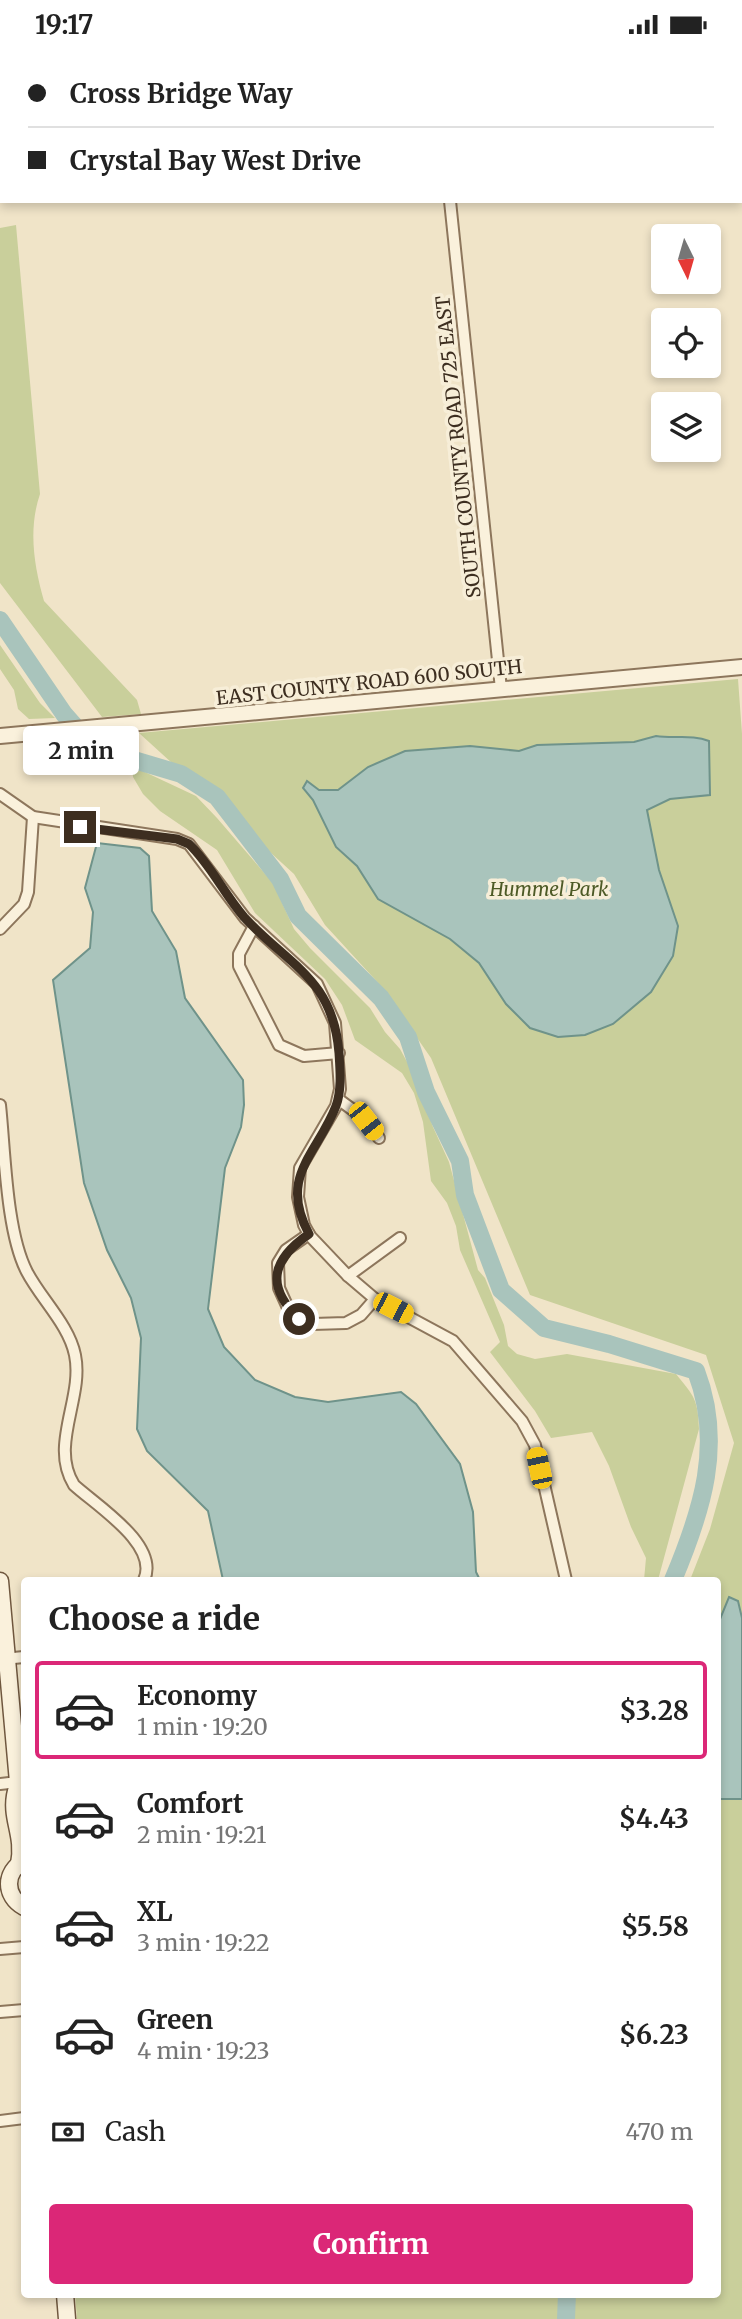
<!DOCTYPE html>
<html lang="en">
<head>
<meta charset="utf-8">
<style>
  body { margin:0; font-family:Merriweather,serif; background:#f2f2f2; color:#222; height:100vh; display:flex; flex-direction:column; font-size:26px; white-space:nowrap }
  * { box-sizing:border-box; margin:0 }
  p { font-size:23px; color:#767676 }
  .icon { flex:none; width:38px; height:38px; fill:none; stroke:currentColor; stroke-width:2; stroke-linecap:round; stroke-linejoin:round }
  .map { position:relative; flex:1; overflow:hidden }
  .panel { position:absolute; left:21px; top:1528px; width:700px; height:721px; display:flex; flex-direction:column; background:#fff; border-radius:7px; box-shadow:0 4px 10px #0003 }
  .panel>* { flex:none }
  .guide { position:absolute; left:0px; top:0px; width:742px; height:154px; box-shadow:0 4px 10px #0003; display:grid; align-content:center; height:154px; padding:0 28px; background:#fff }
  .needle { width:46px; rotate:175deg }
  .controls { position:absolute; left:651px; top:175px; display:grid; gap:14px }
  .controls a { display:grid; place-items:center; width:70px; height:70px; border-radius:7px; background:#fff; box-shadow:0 4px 10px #0003; font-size:35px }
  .end { position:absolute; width:32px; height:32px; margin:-16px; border:9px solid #3d2e20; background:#fff; box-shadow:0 0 0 4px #fff }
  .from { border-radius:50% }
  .bubble { position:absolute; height:49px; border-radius:7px; background:#fff; box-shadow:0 4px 10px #0003; font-size:23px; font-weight:700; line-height:49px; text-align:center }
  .car { position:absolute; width:21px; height:42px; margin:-21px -10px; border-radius:9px; box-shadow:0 0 5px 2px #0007; background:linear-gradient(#f5c518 24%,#345 0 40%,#f5c518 0 76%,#345 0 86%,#f5c518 0) }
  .guide b { display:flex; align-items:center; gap:24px; height:66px; font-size:26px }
  .guide b+b { border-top:2px solid #e0e0e0 }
  .guide i { width:18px; height:18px; background:#222 }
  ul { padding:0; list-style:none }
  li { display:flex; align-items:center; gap:21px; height:98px; margin:0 14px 10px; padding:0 14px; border:4px solid transparent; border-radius:7px }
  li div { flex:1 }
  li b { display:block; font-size:26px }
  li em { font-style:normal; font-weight:700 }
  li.selected { border-color:#db2777 }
  li>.icon { width:63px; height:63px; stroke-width:1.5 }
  h2 { padding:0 28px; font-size:32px; line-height:84px }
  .pay { display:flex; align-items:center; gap:18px; height:77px; padding:0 28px; font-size:26px }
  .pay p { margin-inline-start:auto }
  .action { display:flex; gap:14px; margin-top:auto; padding:14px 28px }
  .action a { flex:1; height:80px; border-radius:7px; background:#db2777; color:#fff; font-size:28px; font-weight:700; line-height:80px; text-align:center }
  .status { display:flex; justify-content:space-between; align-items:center; height:49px; padding:0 35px; background:#fff; direction:ltr }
  .status svg { height:19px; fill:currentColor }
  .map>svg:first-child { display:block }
  .green { fill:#c9cf9b }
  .water { fill:#a9c4bc; stroke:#6f938a; stroke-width:2 }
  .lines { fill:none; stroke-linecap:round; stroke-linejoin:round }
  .river { stroke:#a9c4bc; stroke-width:18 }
  .minor-casing { stroke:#8d765c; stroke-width:14 }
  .tertiary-casing { stroke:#8d765c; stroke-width:18 }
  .secondary-casing { stroke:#6f573f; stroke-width:19 }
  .minor { stroke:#faf1dc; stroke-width:10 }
  .tertiary { stroke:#faf1dc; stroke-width:14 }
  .secondary { stroke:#faf1dc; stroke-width:16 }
  .route { stroke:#3d2e20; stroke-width:9 }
  .labels { text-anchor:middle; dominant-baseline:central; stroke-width:7; stroke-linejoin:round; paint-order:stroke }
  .street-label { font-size:19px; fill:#3d2e20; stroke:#f7eed8 }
  .park-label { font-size:19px; font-style:italic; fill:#4d5a26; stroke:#f7eed8 }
</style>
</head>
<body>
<div class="status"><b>19:17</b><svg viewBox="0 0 49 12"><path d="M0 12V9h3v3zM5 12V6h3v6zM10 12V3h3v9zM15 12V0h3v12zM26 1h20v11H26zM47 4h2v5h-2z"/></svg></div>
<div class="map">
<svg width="742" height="2270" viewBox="0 0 742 2270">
  <rect width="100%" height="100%" fill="#f0e4c8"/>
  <!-- green -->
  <g class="green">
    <polygon points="0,0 47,2 2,2 0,104"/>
    <path d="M16,176L40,445C28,480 34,517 44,552L137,651L141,665L102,668L0,534V179Z"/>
    <polygon points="0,596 40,654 55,669 29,670 18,660 14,641 0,620"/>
    <polygon points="738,630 742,685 742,2270 77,2270 75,2245 718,2245 718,1531 690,1531 710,1480 734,1394 706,1306 530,1246 431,1009 381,937 325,876 294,825 139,684"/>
    <path d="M132,717L196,747L217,769L273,834L294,880L310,899L370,959L385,983L400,1000L417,1031L433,1078L449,1113L478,1221L485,1229L504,1276L508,1297L517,1305L535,1310L567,1305L676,1325C694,1347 698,1350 699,1380L658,1531H644L646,1509L631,1478L609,1417L592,1383L551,1389L535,1362L490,1303L500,1293L460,1201L456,1177L447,1154L431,1132L423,1073L414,1044L402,1024L355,991L342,956L325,930L255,864L217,801L160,762L143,745L133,728Z"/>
  </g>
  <!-- water -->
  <g class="water">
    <path d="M656,687C675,690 692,685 709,692L710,746L670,750L647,761L659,821L678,877L673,907L651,943L613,975L585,986L558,988L530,979L506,955L479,914L450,890L378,850L357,817L336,798L313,751L303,739L307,732L319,741H338L368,718L405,702L470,697L519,702L537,696L634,693Z"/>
    <polygon points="97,794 140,799 149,807 152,862 176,902 185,949 243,1031 244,1056 241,1078 225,1119 208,1260 224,1298 255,1331 295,1348 328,1353 401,1343 416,1355 460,1415 473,1463 476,1523 480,1531 223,1531 208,1462 147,1402 137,1380 141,1289 131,1249 107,1201 84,1134 53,931 90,899 93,863 85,839"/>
    <polygon points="729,1548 738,1552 742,1569 742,1750 719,1750 718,1743 718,1575"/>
  </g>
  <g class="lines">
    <!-- river -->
    <g class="river">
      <path d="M0,571L64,665L94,699L181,725L217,748L280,830L298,867L381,949L408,988L426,1043L460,1112L465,1146L501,1241L544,1279L609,1295L696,1322C724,1395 702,1462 673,1531"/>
      <polyline points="566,2270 567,2245"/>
    </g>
    <defs>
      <g id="minor">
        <polyline points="436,0 436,2"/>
        <polyline points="450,152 501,640"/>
        <polyline points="0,745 33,768 177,790 189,795 245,869 317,935 335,974 340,1040 336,1057 300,1119 298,1148 304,1176 310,1187 348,1227 375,1250 453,1292 522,1372 535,1396 566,1531"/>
        <polyline points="254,877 239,905 239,917 279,996 304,1007 339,1004"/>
        <polyline points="0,880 24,855 28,843 33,768"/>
        <polyline points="338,1050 364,1069 379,1089"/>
        <path d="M0,1056C5,1102 6,1183 27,1223C41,1250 69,1276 75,1306C84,1349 49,1396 74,1436C97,1457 160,1496 144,1531"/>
        <polyline points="309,1185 286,1201 278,1214 279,1239 289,1261 299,1270 313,1275 346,1274 361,1266 375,1250"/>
        <polyline points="348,1227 400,1189"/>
        <polyline points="3,1610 24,1608"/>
        <polyline points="0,1735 18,1733"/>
        <polyline points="0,1900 24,1898"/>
        <polyline points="0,1963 24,1961"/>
        <polyline points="0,2072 24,2069"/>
      </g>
      <polyline id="tertiary" points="0,687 742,618"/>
      <g id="secondary">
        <polyline points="0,1532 18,1733 24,1757"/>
        <path d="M16,1742C9,1769 25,1785 19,1815"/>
        <path d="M24,1812C4,1823 4,1847 24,1858"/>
        <polyline points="65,2245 67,2270"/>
      </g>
    </defs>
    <!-- minor casing -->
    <use href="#minor" class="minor-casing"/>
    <!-- tertiary casing -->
    <use href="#tertiary" class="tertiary-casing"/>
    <!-- secondary casing -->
    <use href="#secondary" class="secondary-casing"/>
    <!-- minor -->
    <use href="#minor" class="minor"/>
    <!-- tertiary -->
    <use href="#tertiary" class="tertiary"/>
    <!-- secondary -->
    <use href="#secondary" class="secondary"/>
  </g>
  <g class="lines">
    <!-- route -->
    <path class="route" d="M80,778L177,790L189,795C211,816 224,845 244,868C288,916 333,929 339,1004C340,1020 342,1041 336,1057C317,1106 278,1127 309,1185C273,1210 264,1236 299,1270"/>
  </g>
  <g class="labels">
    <!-- street labels -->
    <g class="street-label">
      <text transform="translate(458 398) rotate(-96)">SOUTH COUNTY ROAD 725 EAST</text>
      <text transform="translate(369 633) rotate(-6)">EAST COUNTY ROAD 600 SOUTH</text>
    </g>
    <!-- park labels -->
    <g class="park-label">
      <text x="549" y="840">Hummel Park</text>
    </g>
  </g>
</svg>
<div class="controls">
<a><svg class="needle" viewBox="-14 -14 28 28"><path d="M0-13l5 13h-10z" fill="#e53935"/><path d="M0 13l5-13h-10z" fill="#767676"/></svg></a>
<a><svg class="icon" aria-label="locate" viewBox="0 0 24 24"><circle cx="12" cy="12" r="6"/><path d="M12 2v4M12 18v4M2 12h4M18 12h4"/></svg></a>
<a><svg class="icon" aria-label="layers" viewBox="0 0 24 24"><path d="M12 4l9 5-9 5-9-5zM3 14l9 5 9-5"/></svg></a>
</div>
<i class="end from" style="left:299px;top:1270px"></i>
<i class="end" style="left:80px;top:778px"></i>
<div class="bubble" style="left:23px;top:677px;width:116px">2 min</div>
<i class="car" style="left:366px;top:1072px;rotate:142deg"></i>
<i class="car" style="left:393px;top:1259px;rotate:117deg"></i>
<i class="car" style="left:539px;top:1419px;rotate:348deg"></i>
<div class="guide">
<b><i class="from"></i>Cross Bridge Way</b>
<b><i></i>Crystal Bay West Drive</b>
</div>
<section class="panel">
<h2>Choose a ride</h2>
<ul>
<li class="selected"><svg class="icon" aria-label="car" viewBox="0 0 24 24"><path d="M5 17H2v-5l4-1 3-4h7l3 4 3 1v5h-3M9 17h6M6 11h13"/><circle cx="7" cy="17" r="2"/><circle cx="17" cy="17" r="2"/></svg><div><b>Economy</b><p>1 min · 19:20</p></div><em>$3.28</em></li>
<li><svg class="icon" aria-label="car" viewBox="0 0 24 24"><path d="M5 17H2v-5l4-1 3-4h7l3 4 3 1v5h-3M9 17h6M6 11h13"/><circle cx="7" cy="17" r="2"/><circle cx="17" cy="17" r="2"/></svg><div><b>Comfort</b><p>2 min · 19:21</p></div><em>$4.43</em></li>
<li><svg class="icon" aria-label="car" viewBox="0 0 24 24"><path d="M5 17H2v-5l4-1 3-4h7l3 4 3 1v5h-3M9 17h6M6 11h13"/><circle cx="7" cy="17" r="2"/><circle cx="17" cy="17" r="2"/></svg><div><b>XL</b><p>3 min · 19:22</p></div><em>$5.58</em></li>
<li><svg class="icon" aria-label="car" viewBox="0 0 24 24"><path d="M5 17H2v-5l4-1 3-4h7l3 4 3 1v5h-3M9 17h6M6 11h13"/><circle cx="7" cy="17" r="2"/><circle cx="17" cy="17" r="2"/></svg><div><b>Green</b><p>4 min · 19:23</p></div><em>$6.23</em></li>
</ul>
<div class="pay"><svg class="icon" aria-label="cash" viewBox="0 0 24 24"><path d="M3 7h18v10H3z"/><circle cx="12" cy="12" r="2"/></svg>Cash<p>470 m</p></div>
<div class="action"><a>Confirm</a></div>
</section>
</div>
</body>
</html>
